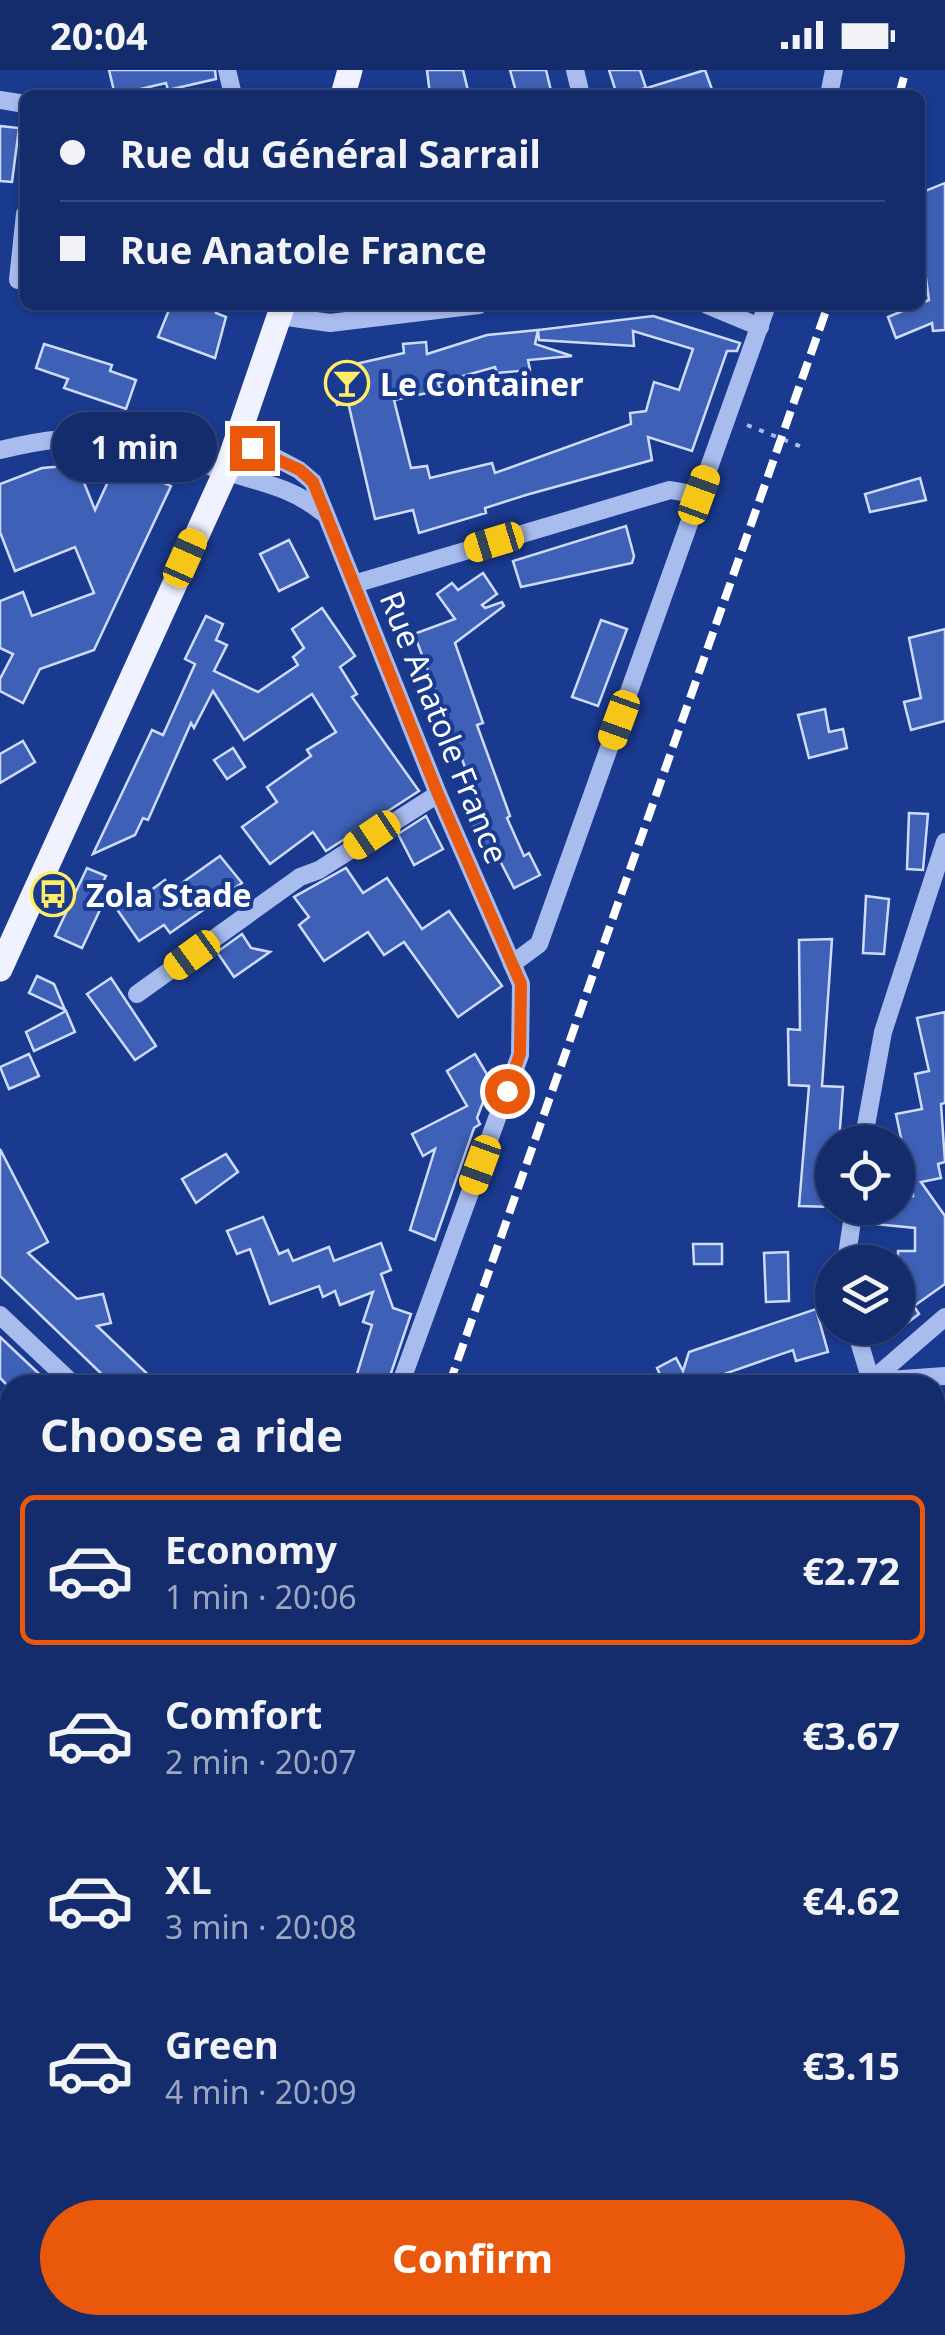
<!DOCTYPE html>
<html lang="en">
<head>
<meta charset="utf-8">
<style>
  body { margin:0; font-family:"Noto Sans",sans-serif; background:#1d3472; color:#f1f3f6; height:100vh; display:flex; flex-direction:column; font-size:38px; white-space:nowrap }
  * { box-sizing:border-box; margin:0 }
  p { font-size:32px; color:#9da7c2 }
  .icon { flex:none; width:55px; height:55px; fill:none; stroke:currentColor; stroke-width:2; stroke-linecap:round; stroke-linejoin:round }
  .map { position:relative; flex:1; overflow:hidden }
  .sheet { position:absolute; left:0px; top:1305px; width:945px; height:960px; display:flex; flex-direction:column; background:#142c6c; border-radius:30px 30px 0 0; box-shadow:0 2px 8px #0004,0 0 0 2px #33487f }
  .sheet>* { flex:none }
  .hud { position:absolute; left:20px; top:20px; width:905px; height:220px; border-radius:15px; box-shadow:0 2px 8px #0004,0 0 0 2px #33487f; display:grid; align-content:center; height:220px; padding:0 40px; background:#142c6c }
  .buttons { position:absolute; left:815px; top:1055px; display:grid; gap:20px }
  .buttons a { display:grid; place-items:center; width:100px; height:100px; border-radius:50%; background:#142c6c; box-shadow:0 2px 8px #0004,0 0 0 2px #33487f; font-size:50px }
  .end { position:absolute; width:45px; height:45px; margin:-22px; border:12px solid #ea580c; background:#fff; box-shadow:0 0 0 5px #fff }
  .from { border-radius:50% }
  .bubble { position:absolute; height:70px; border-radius:35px; background:#142c6c; box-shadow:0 2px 8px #0004,0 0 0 2px #33487f; font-size:32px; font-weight:700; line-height:70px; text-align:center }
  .car { position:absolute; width:30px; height:60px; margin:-30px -15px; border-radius:12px; box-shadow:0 0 8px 2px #0007; background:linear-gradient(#f5c518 24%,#345 0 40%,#f5c518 0 76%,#345 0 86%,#f5c518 0) }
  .hud b { display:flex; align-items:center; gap:35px; height:95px; font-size:38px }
  .hud b+b { border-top:2px solid #33487f }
  .hud i { width:25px; height:25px; background:#f1f3f6 }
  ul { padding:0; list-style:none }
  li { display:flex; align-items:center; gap:30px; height:150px; margin:0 20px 15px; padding:0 20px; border:5px solid transparent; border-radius:15px }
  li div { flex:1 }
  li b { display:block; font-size:38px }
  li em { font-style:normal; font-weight:700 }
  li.active { border-color:#ea580c }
  li>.icon { width:90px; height:90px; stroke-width:1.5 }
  h2 { padding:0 40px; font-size:45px; line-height:120px }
  .action { display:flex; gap:20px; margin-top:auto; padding:20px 40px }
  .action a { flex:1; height:115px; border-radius:60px; background:#ea580c; color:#fff; font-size:40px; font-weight:700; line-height:115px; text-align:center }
  .status { display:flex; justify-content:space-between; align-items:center; height:70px; padding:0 50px; background:#142c6c; direction:ltr }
  .status svg { height:28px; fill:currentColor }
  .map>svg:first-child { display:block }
  .park { fill:url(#park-dots) }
  .building { fill:#3e60b6; stroke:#cfdbfa; stroke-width:2.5 }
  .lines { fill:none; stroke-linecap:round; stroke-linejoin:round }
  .path { stroke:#a9bcee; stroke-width:4; stroke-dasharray:5 8; stroke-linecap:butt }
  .minor { stroke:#a9bcee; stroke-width:18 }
  .major { stroke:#f0f3ff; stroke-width:25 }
  .rail { stroke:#fff; stroke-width:8; stroke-dasharray:18 8; stroke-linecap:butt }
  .route { stroke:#ea580c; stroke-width:12 }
  .labels { text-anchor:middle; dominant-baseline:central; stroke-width:8; stroke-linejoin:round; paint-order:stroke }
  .poi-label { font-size:32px; font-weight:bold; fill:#fff; stroke:#1a3a90; text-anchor:start }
  .street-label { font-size:32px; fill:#fff; stroke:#1a3a90 }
</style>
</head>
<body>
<div class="status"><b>20:04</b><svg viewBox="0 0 49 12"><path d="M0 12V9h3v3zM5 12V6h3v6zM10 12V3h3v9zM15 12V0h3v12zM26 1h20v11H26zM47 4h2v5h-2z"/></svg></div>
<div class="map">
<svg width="945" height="2265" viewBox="0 0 945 2265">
  <defs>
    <pattern id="park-dots" width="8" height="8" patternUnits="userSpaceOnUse" patternTransform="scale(2.5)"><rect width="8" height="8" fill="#2d52ae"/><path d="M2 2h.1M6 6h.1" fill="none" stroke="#4c6cba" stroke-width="1.8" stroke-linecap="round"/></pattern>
  </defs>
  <rect width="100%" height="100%" fill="#1a3a90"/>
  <!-- park -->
  <polygon class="park" points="0,2125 10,2133 10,2255 85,2255 82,2265 0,2265"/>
  <!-- building -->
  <g class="building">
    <polygon points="109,0 215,0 216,9 168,20 166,13 115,25"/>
    <polygon points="427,0 463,0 469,25 430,25"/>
    <polygon points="510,0 546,0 552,25 517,25"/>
    <polygon points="609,0 640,0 646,18 617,25"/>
    <polygon points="705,0 714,25 638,25 637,21"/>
    <polygon points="0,56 19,58 12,112 0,111"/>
    <polygon points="945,113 945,260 933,261 932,253 896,268 888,247 929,230 920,166 920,123"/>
    <polygon points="171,235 218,235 216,243 226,247 215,288 158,267"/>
    <polygon points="653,246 740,273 737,281 727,281 692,381 648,367 652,390 526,425 485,438 486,443 419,463 413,440 375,449 348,332 337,335 329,300 404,283 403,274 426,272 427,284 487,265 538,260 535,274 572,286 528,290 530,300 497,303 495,297 438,313 441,320 394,330 411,398 427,396 430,408 492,393 495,403 631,354 630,343 646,341 654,312 679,320 693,279 633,261 634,276 539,270 538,260"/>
    <polygon points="44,274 112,295 110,301 136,310 126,339 64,318 68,309 36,298"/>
    <polygon points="117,392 171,416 94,580 40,599 23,633 0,621 0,609 13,584 0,578 0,531 23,522 32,546 94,523 75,477 15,501 0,462 0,414 42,398 77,395 95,440"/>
    <polygon points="920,408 926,430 870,442 865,424"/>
    <polygon points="626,456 634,486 632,493 521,517 513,491"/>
    <polygon points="289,470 308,507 279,521 260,484"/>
    <polygon points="483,503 497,524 482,535 485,538 502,532 504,536 455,573 483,653 477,655 510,746 507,748 524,786 529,783 540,805 514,818 498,787 489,791 473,757 483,753 476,726 414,564 455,549 437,524 452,513 458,520"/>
    <polygon points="322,538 355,586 340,597 357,624 352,627 419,721 326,781 313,762 270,794 242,757 277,732 267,717 311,686 307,680 336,662 312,624 244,670 213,621 194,658 191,653 148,750 143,748 135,765 93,784 152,660 163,665 195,594 185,589 206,546 223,554 216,570 227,575 214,601 258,622 298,595 293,587 304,578 292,559"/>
    <polygon points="601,550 627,559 598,636 572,627"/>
    <polygon points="945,559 945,651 911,660 904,632 921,628 909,568"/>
    <polygon points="825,639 829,662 843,659 847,678 809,688 798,645"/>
    <polygon points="23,671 35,692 0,713 0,684"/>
    <polygon points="233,678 245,697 227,709 214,690"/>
    <polygon points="909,743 928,744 923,800 907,799"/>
    <polygon points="426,746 443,779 414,795 398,764"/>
    <polygon points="220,786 242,813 170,863 164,855 139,871 107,825 82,878 55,866 87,798 106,806 101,816 133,833 165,810 172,820"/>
    <polygon points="346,798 363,823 387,808 422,859 449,841 502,916 458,947 404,872 384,885 368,862 324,891 299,855 309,847 294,827"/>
    <polygon points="866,826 889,829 884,884 863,883"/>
    <polygon points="242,864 251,878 270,882 234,907 217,882"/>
    <polygon points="832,869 822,1016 843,1017 839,1072 832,1072 832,1137 799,1136 809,1016 789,1015 788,959 800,960 799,870"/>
    <polygon points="37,906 54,914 65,940 29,923"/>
    <polygon points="111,908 156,976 135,990 87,924"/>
    <polygon points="66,941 75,962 34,981 26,962"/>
    <polygon points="945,942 945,1033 941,1034 945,1092 938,1094 941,1108 921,1112 945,1146 945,1214 914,1236 919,1244 898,1260 898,1181 915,1181 915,1158 864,1153 866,1138 898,1138 898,1129 913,1126 896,1044 922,1039 915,1004 929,1001 917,948"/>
    <polygon points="29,984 39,1006 9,1019 0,997"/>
    <polygon points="475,984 491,1011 477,1048 480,1054 474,1058 435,1170 410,1160 435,1079 423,1086 412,1064 467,1036 447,1001"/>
    <polygon points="0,1079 48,1172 28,1183 77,1229 103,1224 111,1253 97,1256 159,1315 113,1315 0,1206"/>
    <polygon points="226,1084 238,1102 196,1133 182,1109"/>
    <polygon points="263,1147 279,1184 288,1180 293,1191 329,1177 334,1191 381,1173 391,1200 381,1204 393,1238 411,1244 387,1315 357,1304 372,1255 363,1252 373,1222 340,1235 335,1221 323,1227 319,1216 270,1234 250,1179 237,1184 227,1161"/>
    <polygon points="693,1174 722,1174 722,1194 694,1194"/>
    <polygon points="788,1182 789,1231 766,1232 764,1183"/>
    <polygon points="816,1239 828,1282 796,1291 793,1280 704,1311 707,1315 665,1315 657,1298 676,1288 683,1301 689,1282"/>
    <polygon points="0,1267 51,1315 7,1315 0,1308"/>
  </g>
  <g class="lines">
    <!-- path -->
    <g class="path">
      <polyline points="747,355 807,379"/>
      <polyline points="0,1335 10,1351"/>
      <polyline points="0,2246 10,2245"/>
      <polyline points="59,2265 63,2255"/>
    </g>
    <!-- minor -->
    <g class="minor">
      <polyline points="227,0 233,25"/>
      <polyline points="575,0 581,25"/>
      <polyline points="829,25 834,0"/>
      <polyline points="0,30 25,34"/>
      <polyline points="18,210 25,144"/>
      <polyline points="707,235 760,257"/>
      <polyline points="280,246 330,253 479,235"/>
      <polyline points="238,368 299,400 313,412 438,724 521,914 520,985 400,1315"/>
      <path d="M0,380C97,356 133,371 224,401C262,413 291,417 322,442"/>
      <polyline points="354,514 670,420 699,425"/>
      <polyline points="512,894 539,874 767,235"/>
      <polyline points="137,924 300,807 319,800 438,724"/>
      <polyline points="863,1072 883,962 945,772"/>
      <polyline points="846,1192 854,1138"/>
      <polyline points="0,1245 74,1315"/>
      <polyline points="855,1258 871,1311"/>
      <polyline points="871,1311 945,1247"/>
      <polyline points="818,1315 945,1306"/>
      <polyline points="0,1825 10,1831"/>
      <polyline points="0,1904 10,1895"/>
      <polyline points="935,1990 945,1987"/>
      <polyline points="342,2255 354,2265"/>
      <polyline points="161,2265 164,2255"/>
      <polyline points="775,2265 787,2255"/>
      <polyline points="850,2265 851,2255"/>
    </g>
    <!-- major -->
    <g class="major">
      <polyline points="343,25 350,0"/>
      <polyline points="0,899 226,401 283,235"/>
    </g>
    <!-- rail -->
    <g class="rail">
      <polyline points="899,25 906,0"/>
      <polyline points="449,1315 828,235"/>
      <polyline points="131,2265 135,2255"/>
    </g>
  </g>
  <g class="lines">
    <!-- route -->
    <polyline class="route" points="252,378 300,400 313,412 438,724 521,914 520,984 507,1021"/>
  </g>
  <!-- icons -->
  <defs>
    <symbol id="bar-ring" viewBox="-11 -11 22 22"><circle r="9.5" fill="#1a3a90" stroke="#ffed66" stroke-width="1.5"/><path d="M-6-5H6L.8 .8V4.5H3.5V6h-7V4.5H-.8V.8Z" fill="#ffed66"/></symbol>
    <symbol id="bus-ring" viewBox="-11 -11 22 22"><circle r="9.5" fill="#1a3a90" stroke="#ffed66" stroke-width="1.5"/><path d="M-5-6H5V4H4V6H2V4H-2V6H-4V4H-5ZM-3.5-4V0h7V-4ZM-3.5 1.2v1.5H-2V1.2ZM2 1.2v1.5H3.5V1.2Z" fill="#ffed66"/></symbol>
  </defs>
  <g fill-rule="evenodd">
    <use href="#bar-ring" x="322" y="288" width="50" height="50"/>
    <use href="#bus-ring" x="28" y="799" width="50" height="50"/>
  </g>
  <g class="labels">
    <!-- poi labels -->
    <g class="poi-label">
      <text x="380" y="313">Le Container</text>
      <text x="86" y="824">Zola Stade</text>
    </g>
    <!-- street labels -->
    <g class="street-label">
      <text transform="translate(445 657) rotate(68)">Rue Anatole France</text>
    </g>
  </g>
</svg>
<div class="buttons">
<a><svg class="icon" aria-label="locate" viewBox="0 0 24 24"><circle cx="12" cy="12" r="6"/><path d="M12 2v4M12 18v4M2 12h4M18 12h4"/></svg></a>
<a><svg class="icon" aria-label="layers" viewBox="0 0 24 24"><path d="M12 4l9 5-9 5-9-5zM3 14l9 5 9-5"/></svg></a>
</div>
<i class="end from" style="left:507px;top:1021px"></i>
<i class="end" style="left:252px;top:378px"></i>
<div class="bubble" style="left:52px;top:342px;width:165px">1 min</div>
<i class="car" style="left:699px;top:425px;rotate:20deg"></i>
<i class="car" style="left:494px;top:472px;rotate:253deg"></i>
<i class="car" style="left:185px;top:488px;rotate:24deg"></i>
<i class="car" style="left:619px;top:650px;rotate:200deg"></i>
<i class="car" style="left:372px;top:765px;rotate:236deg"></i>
<i class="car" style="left:192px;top:885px;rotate:234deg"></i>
<i class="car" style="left:480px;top:1095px;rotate:200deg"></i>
<div class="hud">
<b><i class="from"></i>Rue du Général Sarrail</b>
<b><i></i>Rue Anatole France</b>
</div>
<section class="sheet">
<h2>Choose a ride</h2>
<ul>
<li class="active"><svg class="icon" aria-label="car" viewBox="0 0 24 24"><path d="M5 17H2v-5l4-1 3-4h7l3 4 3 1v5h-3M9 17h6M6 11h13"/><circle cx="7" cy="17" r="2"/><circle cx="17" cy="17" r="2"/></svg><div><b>Economy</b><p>1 min · 20:06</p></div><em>€2.72</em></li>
<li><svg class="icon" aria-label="car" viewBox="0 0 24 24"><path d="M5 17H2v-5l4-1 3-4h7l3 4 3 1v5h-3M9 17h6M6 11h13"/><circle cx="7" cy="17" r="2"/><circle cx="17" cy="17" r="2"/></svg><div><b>Comfort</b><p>2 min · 20:07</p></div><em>€3.67</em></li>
<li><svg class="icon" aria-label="car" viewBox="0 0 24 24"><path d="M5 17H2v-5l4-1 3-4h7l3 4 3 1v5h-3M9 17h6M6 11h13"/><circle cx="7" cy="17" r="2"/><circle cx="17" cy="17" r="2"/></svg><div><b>XL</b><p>3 min · 20:08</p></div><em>€4.62</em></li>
<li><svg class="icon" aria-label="car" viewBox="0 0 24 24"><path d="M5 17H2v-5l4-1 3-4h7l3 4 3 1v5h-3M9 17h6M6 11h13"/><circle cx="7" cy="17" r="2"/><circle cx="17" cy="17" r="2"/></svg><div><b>Green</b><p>4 min · 20:09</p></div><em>€3.15</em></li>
</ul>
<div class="action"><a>Confirm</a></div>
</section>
</div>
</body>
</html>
